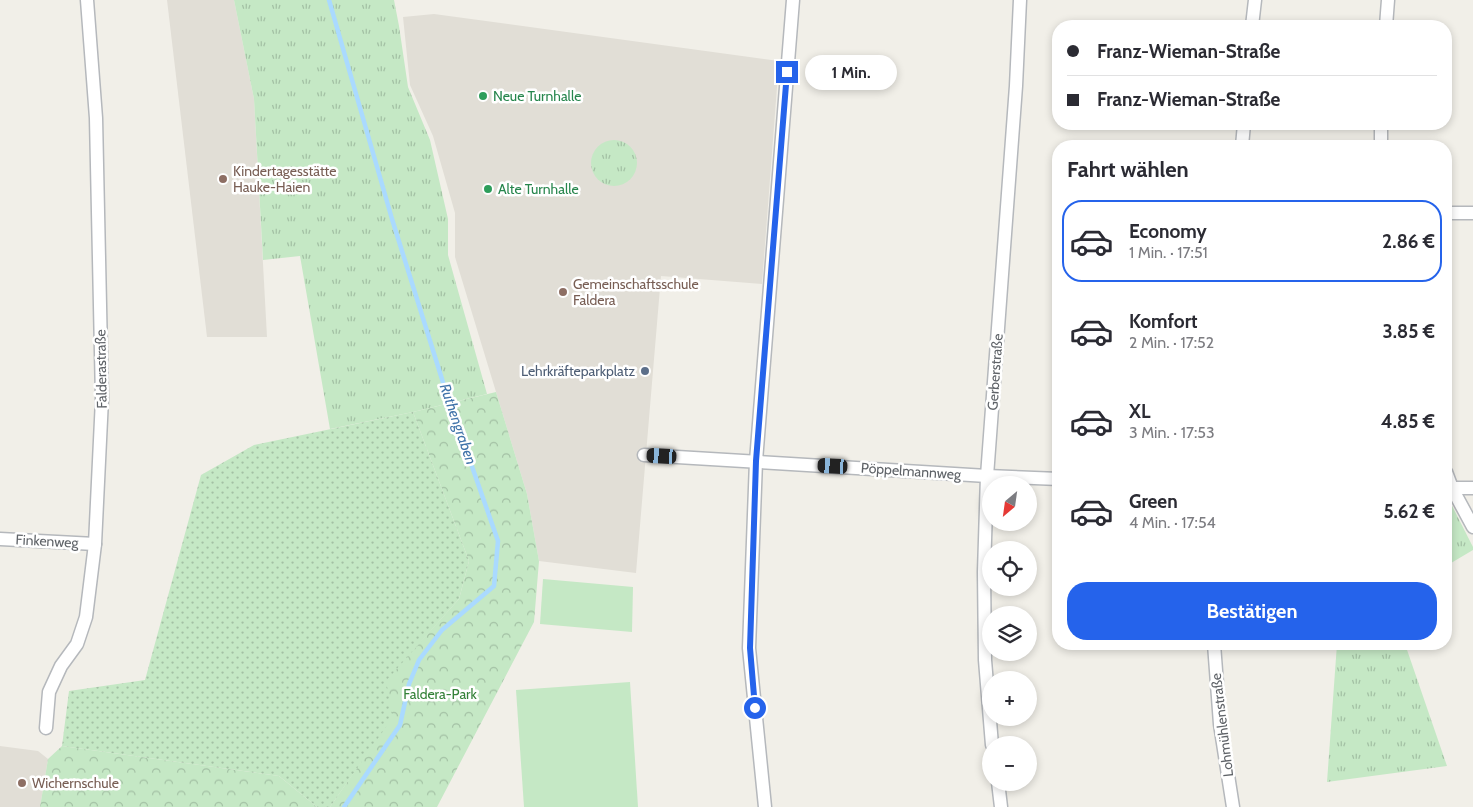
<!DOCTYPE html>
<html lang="de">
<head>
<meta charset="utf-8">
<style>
  body { margin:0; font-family:Cabin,sans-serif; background:#f7f7f7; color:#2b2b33; height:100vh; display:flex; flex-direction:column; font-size:19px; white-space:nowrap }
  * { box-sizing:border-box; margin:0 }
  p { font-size:16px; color:#7c7c81 }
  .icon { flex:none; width:28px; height:28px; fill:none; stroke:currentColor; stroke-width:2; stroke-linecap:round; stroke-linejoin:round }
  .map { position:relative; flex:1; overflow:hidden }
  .panel { position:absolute; left:1052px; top:140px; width:400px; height:510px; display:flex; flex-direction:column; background:#fff; border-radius:20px; box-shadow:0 2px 8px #0003 }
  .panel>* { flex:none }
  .banner { position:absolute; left:1052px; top:20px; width:400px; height:110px; border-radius:20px; box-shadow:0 2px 8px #0003; display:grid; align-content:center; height:110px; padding:0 15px; background:#fff }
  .needle { width:32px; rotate:209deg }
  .buttons { position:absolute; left:982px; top:476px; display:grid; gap:10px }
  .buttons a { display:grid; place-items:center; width:55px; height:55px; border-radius:50%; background:#fff; box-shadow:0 2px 8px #0003; font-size:25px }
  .end { position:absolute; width:22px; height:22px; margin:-11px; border:6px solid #2563eb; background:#fff; box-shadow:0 0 0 2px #fff }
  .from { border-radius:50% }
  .bubble { position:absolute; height:35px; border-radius:18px; background:#fff; box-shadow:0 2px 8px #0003; font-size:16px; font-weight:800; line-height:35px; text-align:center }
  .car { position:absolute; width:15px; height:30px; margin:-15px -8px; border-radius:6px; box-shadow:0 0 4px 1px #0007; background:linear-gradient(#222 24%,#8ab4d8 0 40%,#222 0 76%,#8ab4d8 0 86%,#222 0) }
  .banner b { display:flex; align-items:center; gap:18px; height:48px; font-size:19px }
  .banner b+b { border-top:1px solid #e1e1e2 }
  .banner i { width:12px; height:12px; background:#2b2b33 }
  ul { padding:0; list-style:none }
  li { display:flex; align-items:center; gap:15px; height:82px; margin:0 10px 8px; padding:0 5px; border:2px solid transparent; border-radius:20px }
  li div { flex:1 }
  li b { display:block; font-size:19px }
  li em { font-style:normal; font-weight:800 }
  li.on { border-color:#2563eb }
  li>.icon { width:45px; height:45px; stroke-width:1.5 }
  h2 { padding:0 15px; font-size:22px; line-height:60px }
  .cta { display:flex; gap:10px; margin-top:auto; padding:10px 15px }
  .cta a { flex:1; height:58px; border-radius:20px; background:#2563eb; color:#fff; font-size:20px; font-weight:800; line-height:58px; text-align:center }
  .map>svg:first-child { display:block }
  .education { fill:#e1ded6 }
  .grass { fill:url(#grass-tufts) }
  .park { fill:url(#park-crowns) }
  .garden { fill:url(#garden-dots) }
  .pitch { fill:#c5e8c5 }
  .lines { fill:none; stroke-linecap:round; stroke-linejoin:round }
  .stream { stroke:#aadaff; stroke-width:4.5 }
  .street-casing { stroke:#b5b8bc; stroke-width:15 }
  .street { stroke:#fff; stroke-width:12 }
  .route { stroke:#2563eb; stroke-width:6 }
  .leisure-dot { fill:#2e9e5b; stroke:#fff; stroke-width:2 }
  .education-dot { fill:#8d6e63; stroke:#fff; stroke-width:2 }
  .service-dot { fill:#5c6f8a; stroke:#fff; stroke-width:2 }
  .labels { text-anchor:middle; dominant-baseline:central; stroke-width:5; stroke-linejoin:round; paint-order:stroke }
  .leisure-label { font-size:14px; fill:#27864d; stroke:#fff; text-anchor:start }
  .education-label { font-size:14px; fill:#785e54; stroke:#fff; text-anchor:start }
  .street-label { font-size:14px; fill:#5f6368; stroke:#fff }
  .service-label { font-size:14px; fill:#4e5e75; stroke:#fff; text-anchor:end }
  .park-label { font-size:14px; fill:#348238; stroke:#fff }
  .water-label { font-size:15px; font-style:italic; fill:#4174aa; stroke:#fff }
</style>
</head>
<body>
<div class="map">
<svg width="1473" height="807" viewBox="0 0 1473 807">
  <defs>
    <pattern id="grass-tufts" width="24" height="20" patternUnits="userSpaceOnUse" patternTransform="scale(1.25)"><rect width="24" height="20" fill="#c5e8c5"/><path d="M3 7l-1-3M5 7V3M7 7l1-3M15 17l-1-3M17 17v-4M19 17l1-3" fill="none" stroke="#a3c0a4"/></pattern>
    <pattern id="park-crowns" width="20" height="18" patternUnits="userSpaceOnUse" patternTransform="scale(1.25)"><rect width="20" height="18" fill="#c5e8c5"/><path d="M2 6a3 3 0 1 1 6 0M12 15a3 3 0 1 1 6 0" fill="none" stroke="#a3c0a4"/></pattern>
    <pattern id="garden-dots" width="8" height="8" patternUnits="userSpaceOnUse" patternTransform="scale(1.25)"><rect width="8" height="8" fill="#c5e8c5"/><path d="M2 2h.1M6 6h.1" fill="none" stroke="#a3c0a4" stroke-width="1.8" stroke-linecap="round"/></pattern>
  </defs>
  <rect width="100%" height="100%" fill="#f1efe8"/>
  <!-- education -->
  <g class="education">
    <polygon points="167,0 234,0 254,99 267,337 207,337"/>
    <polygon points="434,14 779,61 762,284 661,276 636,573 539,561 527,494 455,257 455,213 433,136 410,85 403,17"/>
    <polygon points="0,746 38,751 48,759 40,807 0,807"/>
  </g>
  <!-- grass -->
  <g class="grass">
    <polygon points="234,0 394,0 399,26 408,87 430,140 448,219 448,255 487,394 413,412 330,429 300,256 263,260 254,99"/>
    <circle cx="614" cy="163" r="23"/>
    <polygon points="1446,494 1473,547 1473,550 1446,566"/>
    <polygon points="1337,644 1405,644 1447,766 1327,782"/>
  </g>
  <!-- park -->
  <g class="park">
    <polygon points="496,392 527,494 539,561 534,622 437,807 330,807 392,717 385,681 459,599 469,561 413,412"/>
    <polygon points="62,746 279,776 317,807 40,807 48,759"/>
  </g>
  <!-- garden -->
  <polygon class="garden" points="413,412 469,561 459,599 386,681 393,717 330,807 317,807 279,776 62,746 69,691 145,680 201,475 254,445"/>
  <!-- pitch -->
  <g class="pitch">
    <polygon points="543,579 633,587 632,632 540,624"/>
    <polygon points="630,682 638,807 524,807 516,690"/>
  </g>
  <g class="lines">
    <!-- stream -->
    <polyline class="stream" points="329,0 392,219 446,392 498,541 494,586 442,630 419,660 409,684 400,725 344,807"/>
    <defs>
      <g id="street">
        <polyline points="1252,26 1255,0"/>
        <polyline points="1386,26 1388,0"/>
        <polyline points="1381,124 1381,146"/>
        <polyline points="1242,146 1244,124"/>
        <polyline points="1446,213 1473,213"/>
        <polyline points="644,455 987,476 1059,479"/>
        <polyline points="1446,472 1452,488 1473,527"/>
        <polyline points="1446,488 1473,488"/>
        <polyline points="0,539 95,544"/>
        <polyline points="1214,644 1220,724 1233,807"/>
        <polyline points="46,728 49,692 61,666 77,644 86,617 95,544 102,399 96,118 87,0"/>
        <polyline points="992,745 985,660 984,572 987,476 1016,86 1020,0"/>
        <polyline points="998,782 1001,807"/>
        <polyline points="765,807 749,648 756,461 793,0"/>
      </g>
    </defs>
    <!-- street casing -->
    <use href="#street" class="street-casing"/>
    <!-- street -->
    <use href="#street" class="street"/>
  </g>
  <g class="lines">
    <!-- route -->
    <polyline class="route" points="755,708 750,648 756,461 787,72"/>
  </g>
  <!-- markers -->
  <g class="leisure-dot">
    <circle cx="483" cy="96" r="5"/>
    <circle cx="488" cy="189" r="5"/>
  </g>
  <g class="education-dot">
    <circle cx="223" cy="179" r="5"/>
    <circle cx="563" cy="292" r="5"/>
    <circle cx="22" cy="783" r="5"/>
  </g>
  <circle class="service-dot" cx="645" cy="371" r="5"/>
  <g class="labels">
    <!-- leisure labels -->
    <g class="leisure-label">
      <text x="493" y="96">Neue Turnhalle</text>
      <text x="498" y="189">Alte Turnhalle</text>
    </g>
    <!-- education labels -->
    <g class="education-label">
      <text x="233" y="171">Kindertagesstätte<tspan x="233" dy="16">Hauke-Haien</tspan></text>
      <text x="573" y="284">Gemeinschaftsschule<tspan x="573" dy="16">Faldera</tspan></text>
      <text x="32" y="783">Wichernschule</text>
    </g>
    <!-- street labels -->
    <g class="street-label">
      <text transform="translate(101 369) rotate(-91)">Falderastraße</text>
      <text transform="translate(995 372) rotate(-86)">Gerberstraße</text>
      <text transform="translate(911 471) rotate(4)">Pöppelmannweg</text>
      <text transform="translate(47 541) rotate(3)">Finkenweg</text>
      <text transform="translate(1222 725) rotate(-97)">Lohmühlenstraße</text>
    </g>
    <!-- service labels -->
    <g class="service-label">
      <text x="635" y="371">Lehrkräfteparkplatz</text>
    </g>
    <!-- park labels -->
    <g class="park-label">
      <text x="440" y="694">Faldera-Park</text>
    </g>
    <!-- water labels -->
    <g class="water-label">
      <text transform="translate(458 424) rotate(71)">Ruthengraben</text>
    </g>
  </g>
</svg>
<div class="buttons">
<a><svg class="needle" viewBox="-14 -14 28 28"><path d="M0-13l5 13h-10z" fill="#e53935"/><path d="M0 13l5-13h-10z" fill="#7c7c81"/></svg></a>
<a><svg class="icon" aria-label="locate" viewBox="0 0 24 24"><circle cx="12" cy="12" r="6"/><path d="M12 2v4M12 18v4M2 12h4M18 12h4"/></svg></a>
<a><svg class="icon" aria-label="layers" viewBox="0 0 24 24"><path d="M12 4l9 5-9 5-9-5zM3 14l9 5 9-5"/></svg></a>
<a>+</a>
<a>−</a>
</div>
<i class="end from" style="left:755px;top:708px"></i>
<i class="end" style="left:787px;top:72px"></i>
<div class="bubble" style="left:805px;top:55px;width:92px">1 Min.</div>
<i class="car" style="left:662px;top:456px;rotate:273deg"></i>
<i class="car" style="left:833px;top:466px;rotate:273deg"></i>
<div class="banner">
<b><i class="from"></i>Franz-Wieman-Straße</b>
<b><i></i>Franz-Wieman-Straße</b>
</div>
<section class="panel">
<h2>Fahrt wählen</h2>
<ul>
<li class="on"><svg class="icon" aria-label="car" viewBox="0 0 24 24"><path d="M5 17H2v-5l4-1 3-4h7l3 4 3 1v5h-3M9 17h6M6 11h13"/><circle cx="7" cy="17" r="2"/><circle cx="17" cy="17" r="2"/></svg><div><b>Economy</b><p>1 Min. · 17:51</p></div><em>2.86 €</em></li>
<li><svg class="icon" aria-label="car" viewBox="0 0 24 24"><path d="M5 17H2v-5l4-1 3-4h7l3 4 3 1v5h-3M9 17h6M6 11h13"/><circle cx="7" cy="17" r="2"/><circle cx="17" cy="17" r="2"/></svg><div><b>Komfort</b><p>2 Min. · 17:52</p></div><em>3.85 €</em></li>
<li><svg class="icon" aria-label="car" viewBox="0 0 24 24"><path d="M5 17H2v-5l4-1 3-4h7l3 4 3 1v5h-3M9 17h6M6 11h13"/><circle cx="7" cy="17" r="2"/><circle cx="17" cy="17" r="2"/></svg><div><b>XL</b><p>3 Min. · 17:53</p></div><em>4.85 €</em></li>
<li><svg class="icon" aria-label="car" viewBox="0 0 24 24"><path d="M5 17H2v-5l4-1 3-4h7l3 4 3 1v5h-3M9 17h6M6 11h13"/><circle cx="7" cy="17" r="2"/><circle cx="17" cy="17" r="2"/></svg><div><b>Green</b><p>4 Min. · 17:54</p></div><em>5.62 €</em></li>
</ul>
<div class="cta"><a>Bestätigen</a></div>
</section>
</div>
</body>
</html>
